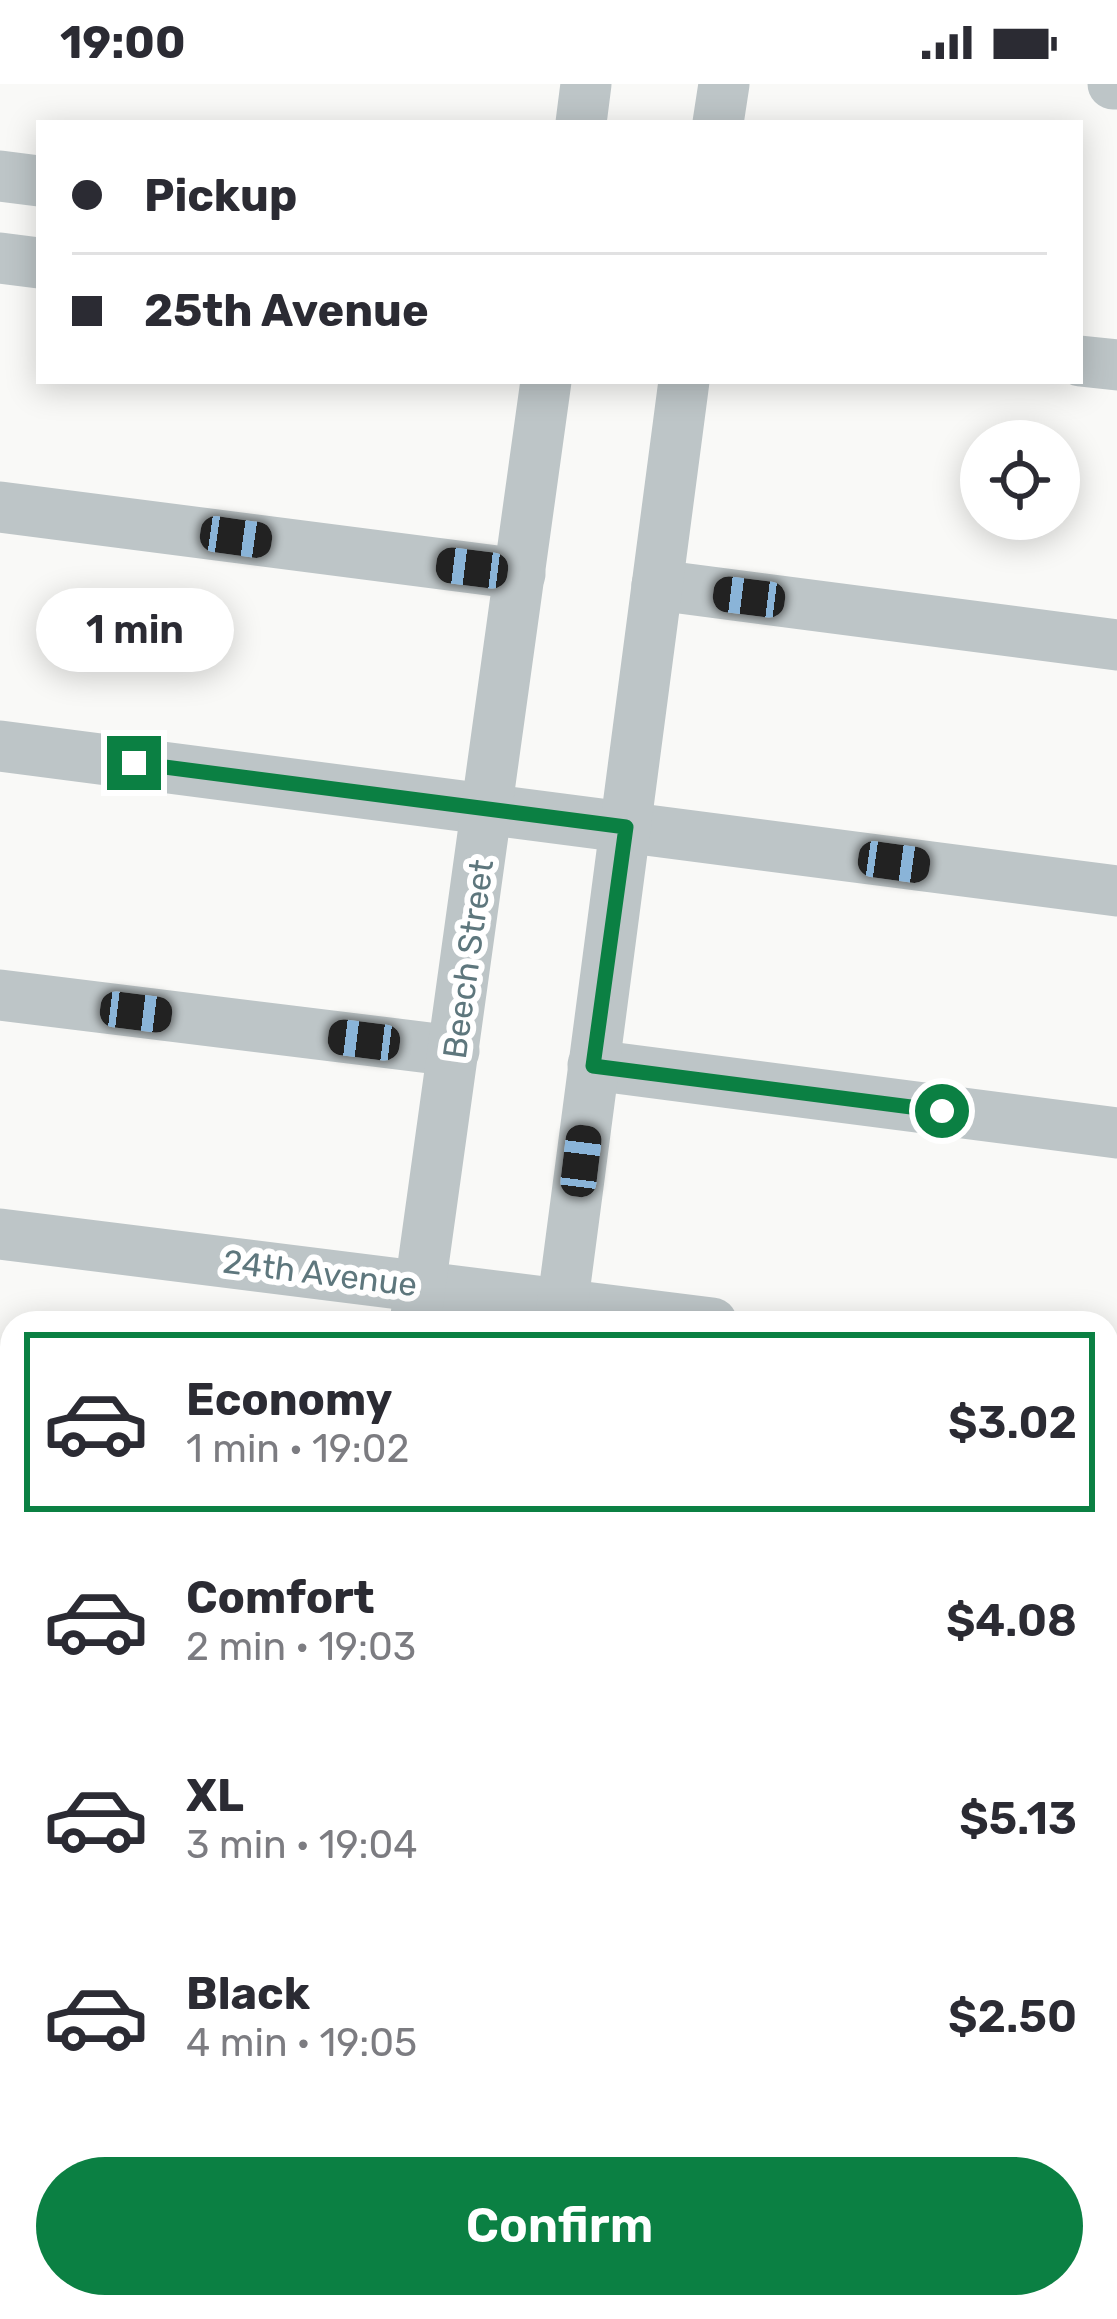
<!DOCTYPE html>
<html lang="en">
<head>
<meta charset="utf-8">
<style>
  body { margin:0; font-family:Rubik,sans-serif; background:#f2f2f3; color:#2b2b33; height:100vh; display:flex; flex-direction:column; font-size:45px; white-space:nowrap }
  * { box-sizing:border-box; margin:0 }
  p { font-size:39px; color:#7c7c81 }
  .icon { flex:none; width:66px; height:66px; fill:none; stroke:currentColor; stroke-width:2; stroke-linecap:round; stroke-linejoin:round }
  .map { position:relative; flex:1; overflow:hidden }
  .panel { position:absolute; left:0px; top:1227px; width:1119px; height:1008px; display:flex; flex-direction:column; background:#fff; border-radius:36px 36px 0 0; box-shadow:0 6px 30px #0003 }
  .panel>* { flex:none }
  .guide { position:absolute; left:36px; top:36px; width:1047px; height:264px; border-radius:0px; box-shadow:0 6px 30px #0003; display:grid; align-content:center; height:264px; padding:0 36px; background:#fff }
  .controls { position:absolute; left:960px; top:336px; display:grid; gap:24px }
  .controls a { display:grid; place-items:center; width:120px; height:120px; border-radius:50%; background:#fff; box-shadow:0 6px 30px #0003; font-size:60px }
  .end { position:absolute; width:54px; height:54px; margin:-27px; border:15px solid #0b8043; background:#fff; box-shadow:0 0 0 6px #fff }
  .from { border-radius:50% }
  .bubble { position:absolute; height:84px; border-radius:42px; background:#fff; box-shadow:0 6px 30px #0003; font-size:39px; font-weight:600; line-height:84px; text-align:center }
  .car { position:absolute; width:36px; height:72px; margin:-36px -18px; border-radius:15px; box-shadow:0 0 9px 3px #0007; background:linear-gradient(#222 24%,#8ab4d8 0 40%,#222 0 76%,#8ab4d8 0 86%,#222 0) }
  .guide b { display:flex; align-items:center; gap:42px; height:114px; font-size:45px }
  .guide b+b { border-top:3px solid #e1e1e2 }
  .guide i { width:30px; height:30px; background:#2b2b33 }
  ul { padding:21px 0 0; list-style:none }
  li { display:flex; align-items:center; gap:36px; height:180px; margin:0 24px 18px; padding:0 12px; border:6px solid transparent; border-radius:0px }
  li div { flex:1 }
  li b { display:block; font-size:45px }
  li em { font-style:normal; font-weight:600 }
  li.current { border-color:#0b8043 }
  li>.icon { width:108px; height:108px; stroke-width:1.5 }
  .action { display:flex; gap:24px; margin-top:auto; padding:24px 36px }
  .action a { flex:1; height:138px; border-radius:72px; background:#0b8043; color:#fff; font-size:48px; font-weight:600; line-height:138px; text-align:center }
  .status { display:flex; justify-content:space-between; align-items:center; height:84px; padding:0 60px; background:#fff; direction:ltr }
  .status svg { height:33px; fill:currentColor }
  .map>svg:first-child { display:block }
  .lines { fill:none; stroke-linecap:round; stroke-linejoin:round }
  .minor { stroke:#bdc5c7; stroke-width:51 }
  .route { stroke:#0b8043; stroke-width:15 }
  .labels { text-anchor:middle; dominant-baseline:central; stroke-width:12; stroke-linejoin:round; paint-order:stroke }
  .street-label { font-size:33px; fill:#5e777d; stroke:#fff }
</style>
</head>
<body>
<div class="status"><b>19:00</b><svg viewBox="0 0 49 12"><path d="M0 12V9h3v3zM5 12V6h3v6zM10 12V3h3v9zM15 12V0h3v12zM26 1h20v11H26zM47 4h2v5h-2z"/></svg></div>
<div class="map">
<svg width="1117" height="2235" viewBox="0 0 1117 2235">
  <rect width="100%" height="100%" fill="#f9f9f7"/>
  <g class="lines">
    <!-- minor -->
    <g class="minor">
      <polyline points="1113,0 1117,0"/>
      <polyline points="581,39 586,0"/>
      <polyline points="718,39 724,0"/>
      <polyline points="0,92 39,97"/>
      <polyline points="0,174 39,179"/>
      <polyline points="1080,277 1117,281"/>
      <polyline points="0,423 520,490"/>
      <polyline points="657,501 1117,561"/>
      <polyline points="0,662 1117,807"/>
      <polyline points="0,911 454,967"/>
      <polyline points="593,981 1117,1049"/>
      <polyline points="0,1150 712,1239"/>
      <polyline points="415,1239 546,297"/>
      <polyline points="560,1239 684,297"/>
      <polyline points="1107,1292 1117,1293"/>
      <polyline points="0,1395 12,1397"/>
      <polyline points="1107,1535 1117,1536"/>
      <polyline points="0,1651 12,1652"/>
      <polyline points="1107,1789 1117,1791"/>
      <polyline points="0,1876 12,1878"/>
      <polyline points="1107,2022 1117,2024"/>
      <polyline points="0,2121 12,2123"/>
      <polyline points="745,2223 833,2235"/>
      <polyline points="286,2235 287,2223"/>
      <polyline points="431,2235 433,2223"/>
    </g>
  </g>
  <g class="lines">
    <!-- route -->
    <polyline class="route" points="134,679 626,743 593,982 942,1027"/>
  </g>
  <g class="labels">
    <!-- street labels -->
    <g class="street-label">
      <text transform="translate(468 875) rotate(-82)">Beech Street</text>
      <text transform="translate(320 1189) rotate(7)">24th Avenue</text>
    </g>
  </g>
</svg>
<div class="controls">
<a><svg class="icon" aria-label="locate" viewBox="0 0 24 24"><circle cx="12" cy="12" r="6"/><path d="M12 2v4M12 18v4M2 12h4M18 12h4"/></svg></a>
</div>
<i class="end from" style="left:942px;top:1027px"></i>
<i class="end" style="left:134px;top:679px"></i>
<div class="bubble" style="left:36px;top:504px;width:198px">1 min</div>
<i class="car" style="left:236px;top:453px;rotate:98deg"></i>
<i class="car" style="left:472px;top:484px;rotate:277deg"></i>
<i class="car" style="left:749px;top:513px;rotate:277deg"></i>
<i class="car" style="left:894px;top:778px;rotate:98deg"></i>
<i class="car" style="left:136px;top:928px;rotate:97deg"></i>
<i class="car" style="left:364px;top:956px;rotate:277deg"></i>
<i class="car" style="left:581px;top:1077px;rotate:7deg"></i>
<div class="guide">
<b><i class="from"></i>Pickup</b>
<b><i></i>25th Avenue</b>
</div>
<section class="panel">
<ul>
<li class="current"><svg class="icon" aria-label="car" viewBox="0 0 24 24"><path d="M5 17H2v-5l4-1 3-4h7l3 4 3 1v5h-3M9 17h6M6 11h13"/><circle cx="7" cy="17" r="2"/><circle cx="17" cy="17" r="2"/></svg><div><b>Economy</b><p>1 min · 19:02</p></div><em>$3.02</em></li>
<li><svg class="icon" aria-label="car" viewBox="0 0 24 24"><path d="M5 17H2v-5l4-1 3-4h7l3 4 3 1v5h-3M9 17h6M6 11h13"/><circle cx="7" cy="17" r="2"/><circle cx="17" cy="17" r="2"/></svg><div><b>Comfort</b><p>2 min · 19:03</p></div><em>$4.08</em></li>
<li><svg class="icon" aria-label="car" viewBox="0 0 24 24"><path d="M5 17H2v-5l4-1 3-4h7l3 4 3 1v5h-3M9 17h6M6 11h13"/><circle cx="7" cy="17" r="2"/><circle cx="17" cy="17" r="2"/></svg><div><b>XL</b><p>3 min · 19:04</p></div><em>$5.13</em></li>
<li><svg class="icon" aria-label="car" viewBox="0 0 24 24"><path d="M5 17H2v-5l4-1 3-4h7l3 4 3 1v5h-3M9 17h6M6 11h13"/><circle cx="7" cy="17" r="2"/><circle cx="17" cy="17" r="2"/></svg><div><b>Black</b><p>4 min · 19:05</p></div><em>$2.50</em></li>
</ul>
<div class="action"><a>Confirm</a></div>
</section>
</div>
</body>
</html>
